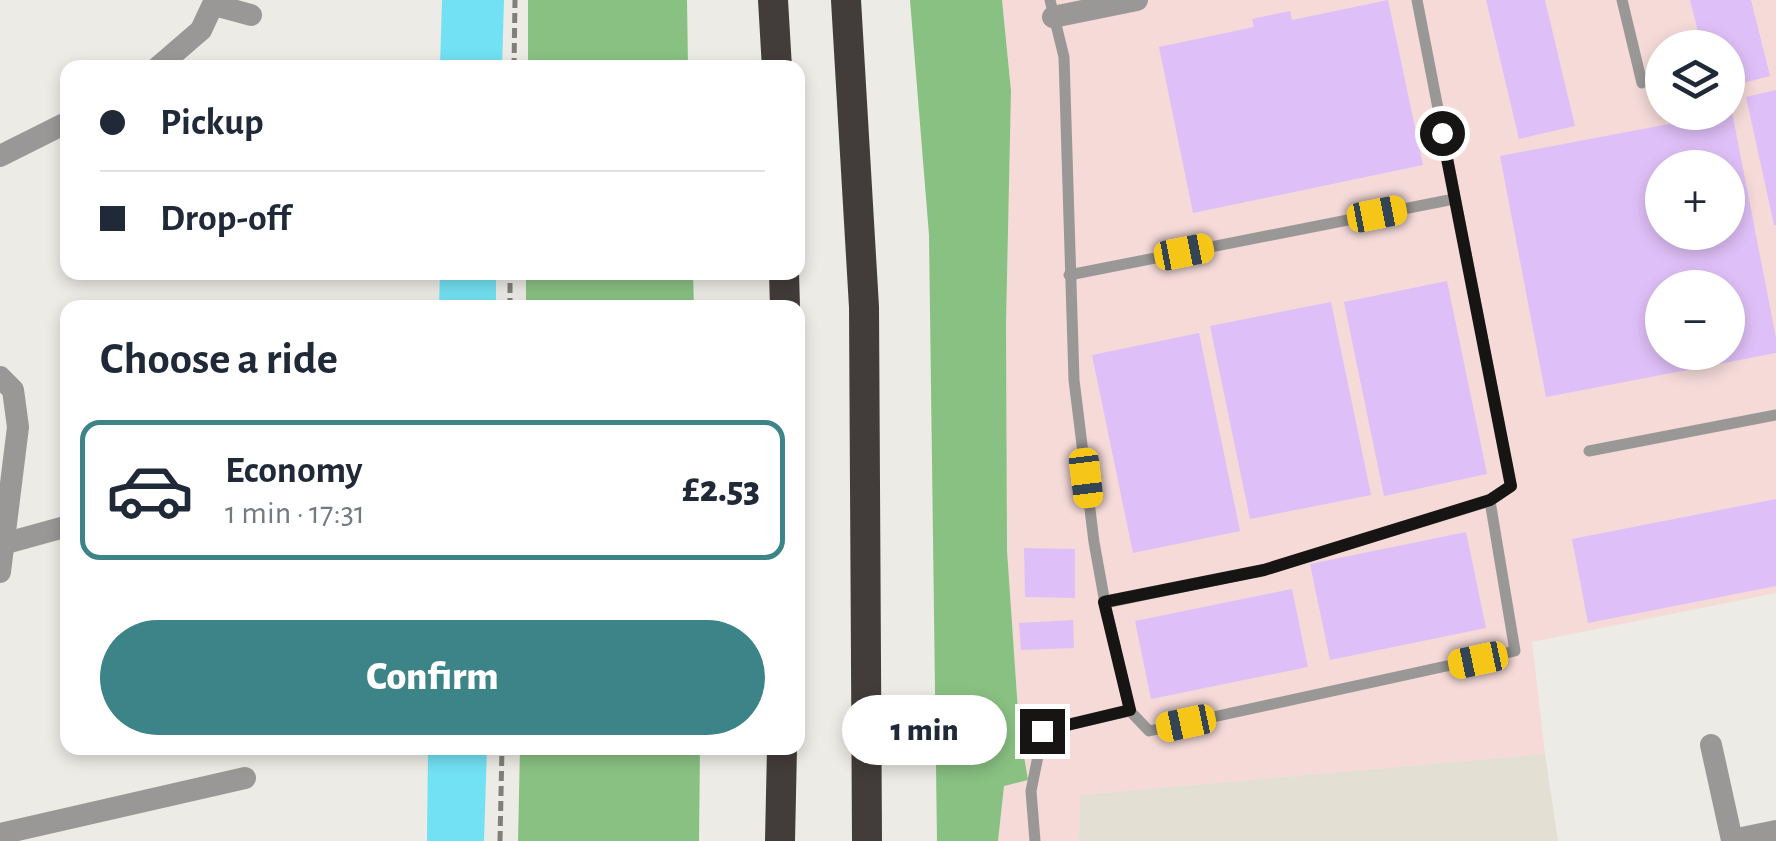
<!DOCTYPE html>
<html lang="en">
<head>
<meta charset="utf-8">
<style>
  body { margin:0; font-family:"Alegreya Sans",sans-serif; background:#f2f2f3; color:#1f2937; height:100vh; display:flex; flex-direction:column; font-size:38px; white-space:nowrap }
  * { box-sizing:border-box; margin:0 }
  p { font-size:32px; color:#747a83 }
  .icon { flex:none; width:55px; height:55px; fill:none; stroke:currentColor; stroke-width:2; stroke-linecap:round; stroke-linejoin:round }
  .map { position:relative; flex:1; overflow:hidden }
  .side { position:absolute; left:60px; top:300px; width:745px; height:455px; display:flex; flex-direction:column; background:#fff; border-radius:20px; box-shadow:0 5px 15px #0003 }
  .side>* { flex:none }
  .banner { position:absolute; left:60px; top:60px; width:745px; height:220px; border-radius:20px; box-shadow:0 5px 15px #0003; display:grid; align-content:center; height:220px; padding:0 40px; background:#fff }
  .tools { position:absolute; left:1645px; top:30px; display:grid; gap:20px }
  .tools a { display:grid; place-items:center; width:100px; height:100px; border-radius:50%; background:#fff; box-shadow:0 5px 15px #0003; font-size:50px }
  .end { position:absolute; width:45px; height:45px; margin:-22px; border:12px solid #161513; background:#fff; box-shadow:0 0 0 5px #fff }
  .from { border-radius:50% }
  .bubble { position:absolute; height:70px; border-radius:35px; background:#fff; box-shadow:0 5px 15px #0003; font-size:32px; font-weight:800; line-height:70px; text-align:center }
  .car { position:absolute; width:30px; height:60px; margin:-30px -15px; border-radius:12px; box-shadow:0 0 8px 2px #0007; background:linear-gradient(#f5c518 24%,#345 0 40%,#f5c518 0 76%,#345 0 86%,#f5c518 0) }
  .banner b { display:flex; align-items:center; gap:35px; height:95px; font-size:38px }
  .banner b+b { border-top:2px solid #e0e1e3 }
  .banner i { width:25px; height:25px; background:#1f2937 }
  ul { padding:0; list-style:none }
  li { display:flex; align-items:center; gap:30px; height:140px; margin:0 20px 15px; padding:0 20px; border:5px solid transparent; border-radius:20px }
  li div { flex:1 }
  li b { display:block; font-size:38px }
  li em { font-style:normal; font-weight:800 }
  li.on { border-color:#3c8487 }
  li>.icon { width:90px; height:90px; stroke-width:1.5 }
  h2 { padding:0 40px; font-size:45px; line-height:120px }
  .button { display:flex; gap:20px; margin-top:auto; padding:20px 40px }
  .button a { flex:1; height:115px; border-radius:60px; background:#3c8487; color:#fff; font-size:40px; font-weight:800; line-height:115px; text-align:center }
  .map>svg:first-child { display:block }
  .industrial { fill:#f5dad8; fill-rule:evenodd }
  .built { fill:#e3dfd2 }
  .forest { fill:#89c182 }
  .water { fill:#72e1f3 }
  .building { fill:#dfbff7; fill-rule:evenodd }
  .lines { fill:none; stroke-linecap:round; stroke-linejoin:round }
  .path { stroke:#807f7b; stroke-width:5; stroke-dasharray:10 5; stroke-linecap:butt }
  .service { stroke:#9a9896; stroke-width:11 }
  .minor { stroke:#9a9896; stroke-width:22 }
  .motorway { stroke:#423d3a; stroke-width:30 }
  .route { stroke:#161513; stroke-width:12 }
</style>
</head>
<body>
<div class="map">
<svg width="1776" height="841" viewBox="0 0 1776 841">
  <rect width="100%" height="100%" fill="#edebe5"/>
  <!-- industrial -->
  <path class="industrial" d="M1002,0H1776V593L1532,642L1545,754L1081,795L1079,841H998L1004,785L1028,780L1019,726L1007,550L1006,324L1011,91ZM1662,48H1728V112H1662ZM1662,168H1728V232H1662ZM1662,288H1728V352H1662Z"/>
  <!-- built -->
  <polygon class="built" points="1545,754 1558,841 1079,841 1080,795"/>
  <!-- forest -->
  <g class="forest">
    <polygon points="528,0 687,0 688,67 528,67"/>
    <polygon points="910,0 1002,0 1011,91 1006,324 1007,550 1019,726 1028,780 1004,786 998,841 937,841 929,235"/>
    <polygon points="526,273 693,273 694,307 526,307"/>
    <polygon points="520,748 700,748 699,841 518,841"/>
  </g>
  <!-- water -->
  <g class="water">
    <polygon points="442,0 504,0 502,67 440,67"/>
    <polygon points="440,273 496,273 496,307 439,307"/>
    <polygon points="428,748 487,748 484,841 427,841"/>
  </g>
  <!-- building -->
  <g class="building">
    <polygon points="1388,0 1423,165 1193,213 1159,47 1254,27 1252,19 1290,11 1292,20"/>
    <polygon points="1486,0 1545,0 1575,126 1519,139"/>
    <polygon points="1690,0 1751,0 1770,76 1728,87 1728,48 1702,48"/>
    <polygon points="1776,90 1776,225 1774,225 1746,97"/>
    <path d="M1732,112L1776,338V353L1546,397L1500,156ZM1662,168H1728V232H1662ZM1662,288H1728V352H1662Z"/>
    <polygon points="1447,281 1487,474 1384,496 1344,302"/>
    <polygon points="1331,302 1371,495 1250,519 1210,326"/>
    <polygon points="1199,333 1240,531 1133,553 1092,355"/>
    <polygon points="1776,499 1776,586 1588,623 1572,539"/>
    <polygon points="1466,532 1486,628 1330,660 1310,564"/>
    <polygon points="1024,548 1075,549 1075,598 1025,597"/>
    <polygon points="1292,589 1308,667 1151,699 1135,621"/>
    <polygon points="1073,620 1074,648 1021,650 1019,623"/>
  </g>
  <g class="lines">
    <!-- path -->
    <g class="path">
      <polyline points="514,68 515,0"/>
      <polyline points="510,308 510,272"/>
      <polyline points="500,841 502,748"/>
    </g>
    <!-- service -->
    <g class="service">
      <polyline points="1050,0 1064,57 1074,380 1094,542 1105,603 1130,711 1149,731 1515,651 1490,501"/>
      <polyline points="1622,0 1642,83"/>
      <polyline points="1069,275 1454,199"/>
      <polyline points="1589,451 1776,415"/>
      <polyline points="1105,603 1264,570 1490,501 1511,486 1417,0"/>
      <polyline points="1035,841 1031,791 1043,731 1130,711"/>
    </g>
    <!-- minor -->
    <g class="minor">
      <polyline points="214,5 251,15"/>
      <polyline points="1053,17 1137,0"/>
      <polyline points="157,68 201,30 215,0"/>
      <polyline points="0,156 68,122"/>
      <polyline points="0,377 13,390 18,427 0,572"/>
      <polyline points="3,544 68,526"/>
      <polyline points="1711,745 1732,840 1776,831"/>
      <polyline points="0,834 245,778"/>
    </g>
    <!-- motorway -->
    <g class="motorway">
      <polyline points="773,0 777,68"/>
      <polyline points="846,0 864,307 867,841"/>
      <polyline points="784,272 785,308"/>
      <polyline points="780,841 782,748"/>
    </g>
  </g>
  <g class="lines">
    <!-- route -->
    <polyline class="route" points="1042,731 1130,710 1104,602 1264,570 1490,500 1511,486 1442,133"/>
  </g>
</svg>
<div class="tools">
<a><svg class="icon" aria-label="layers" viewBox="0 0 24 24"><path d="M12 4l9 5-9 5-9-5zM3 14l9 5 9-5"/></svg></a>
<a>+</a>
<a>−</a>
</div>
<i class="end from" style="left:1442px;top:133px"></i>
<i class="end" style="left:1042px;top:731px"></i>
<div class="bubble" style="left:842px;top:695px;width:165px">1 min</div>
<i class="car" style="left:1377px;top:214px;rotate:79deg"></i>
<i class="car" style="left:1184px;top:252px;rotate:79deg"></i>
<i class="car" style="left:1086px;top:478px;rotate:173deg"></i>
<i class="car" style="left:1478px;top:660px;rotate:258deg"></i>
<i class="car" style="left:1186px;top:723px;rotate:258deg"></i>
<div class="banner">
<b><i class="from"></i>Pickup</b>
<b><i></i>Drop-off</b>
</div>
<section class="side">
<h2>Choose a ride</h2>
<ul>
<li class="on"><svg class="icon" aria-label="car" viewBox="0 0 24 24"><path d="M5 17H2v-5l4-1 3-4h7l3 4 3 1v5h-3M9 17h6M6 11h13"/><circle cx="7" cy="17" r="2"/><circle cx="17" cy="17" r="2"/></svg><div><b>Economy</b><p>1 min · 17:31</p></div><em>£2.53</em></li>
</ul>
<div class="button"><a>Confirm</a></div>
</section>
</div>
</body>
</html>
